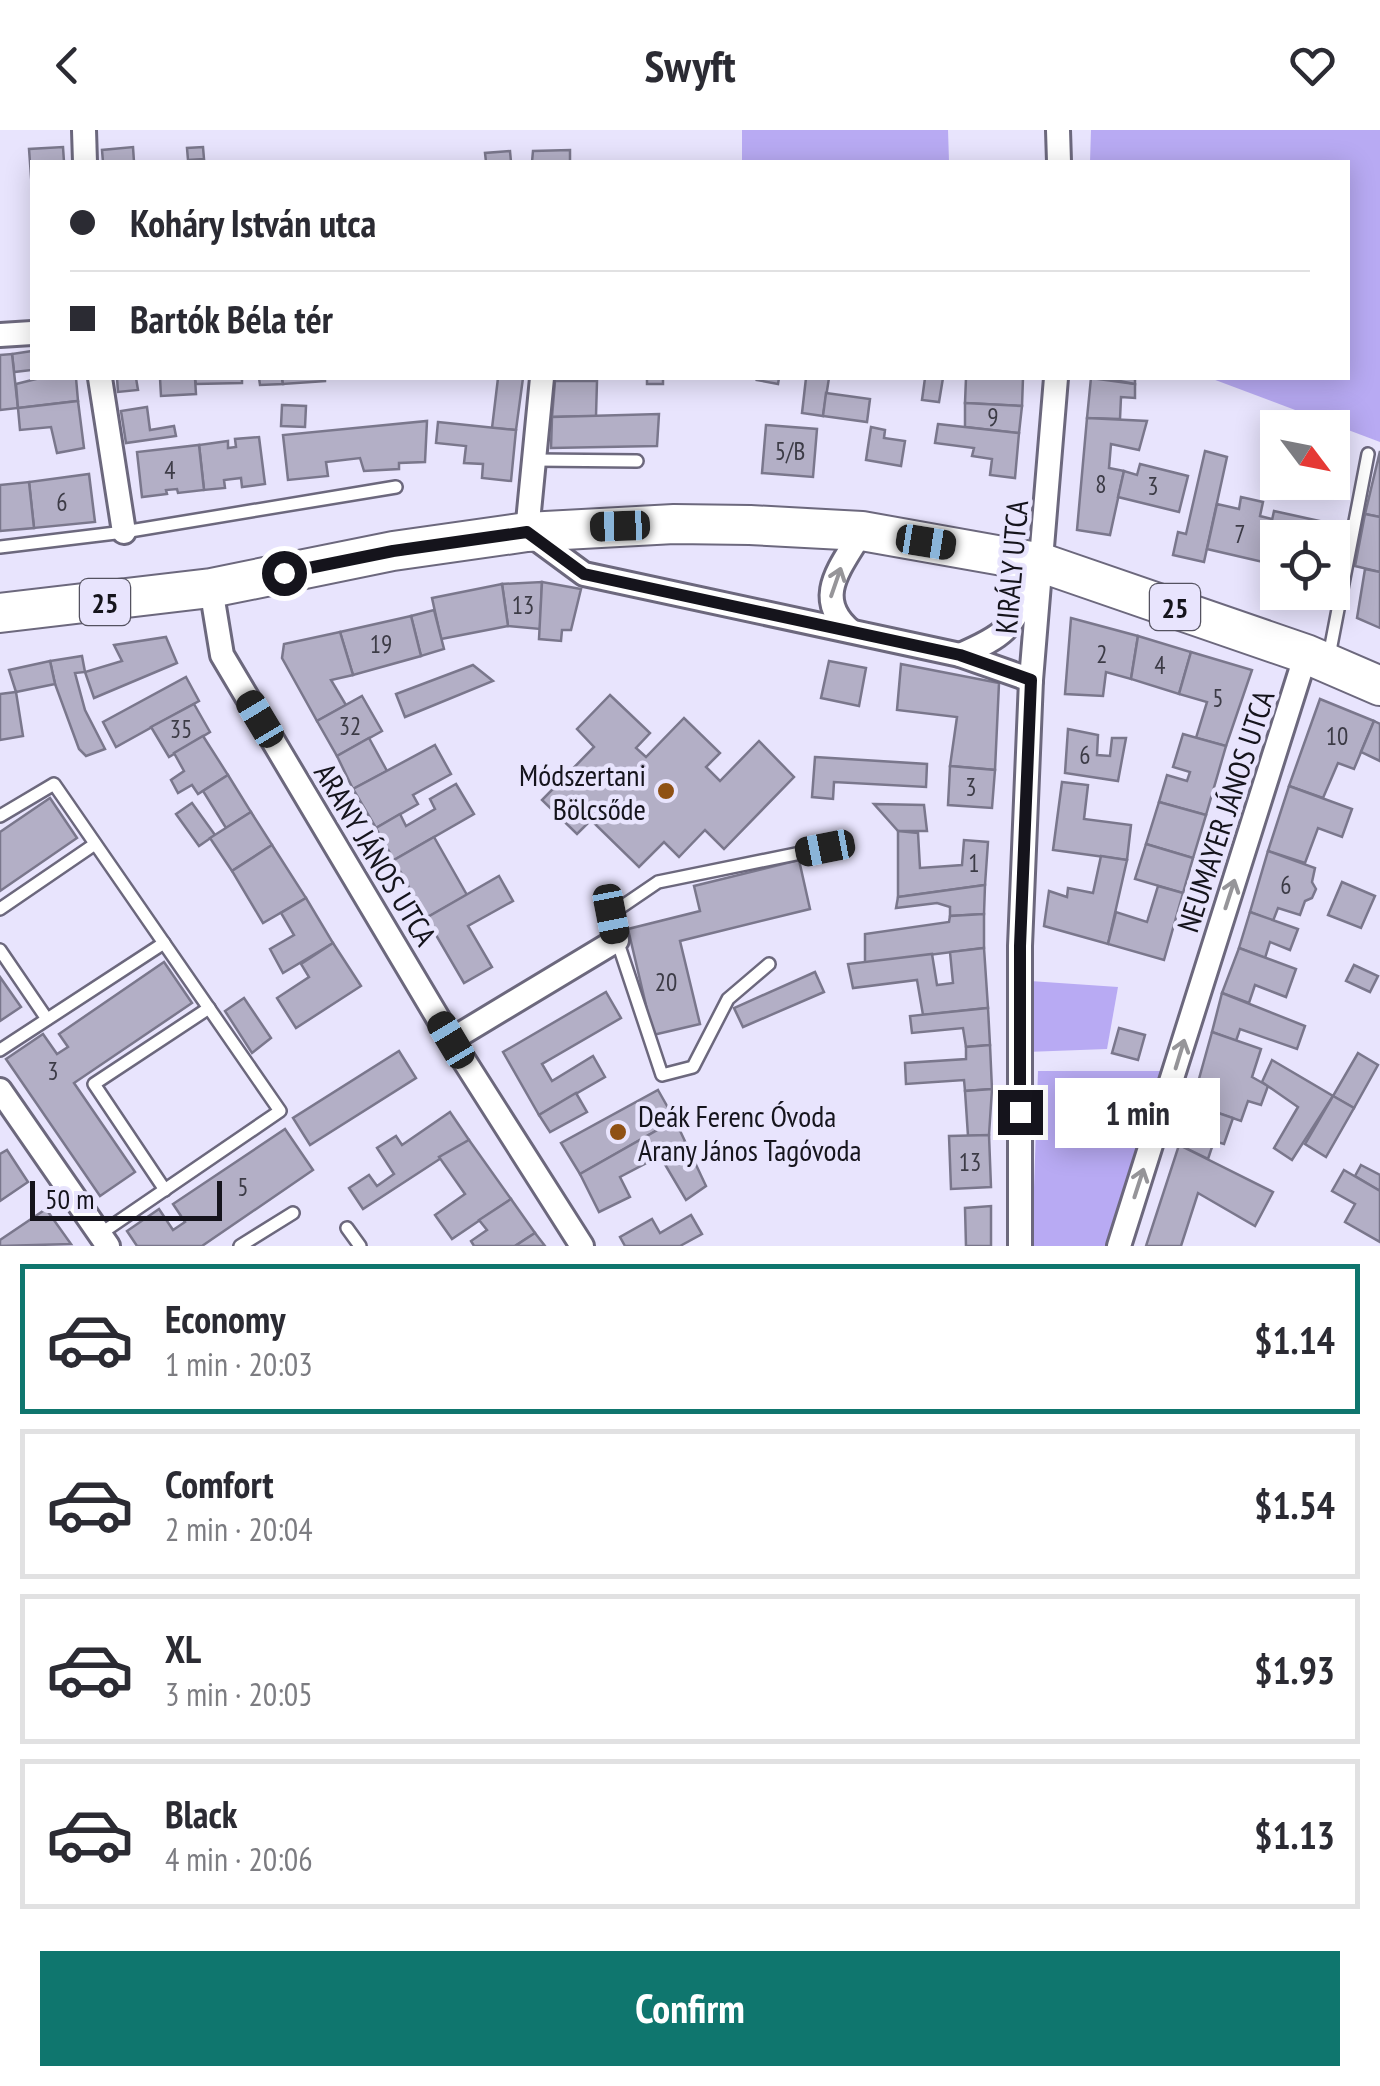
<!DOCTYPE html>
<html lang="en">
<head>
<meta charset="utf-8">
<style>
  body { margin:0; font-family:"PT Sans Narrow",sans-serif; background:#f7f7f7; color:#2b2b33; height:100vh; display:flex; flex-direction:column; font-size:38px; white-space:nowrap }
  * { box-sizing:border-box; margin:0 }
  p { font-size:32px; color:#7c7c81 }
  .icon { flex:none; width:55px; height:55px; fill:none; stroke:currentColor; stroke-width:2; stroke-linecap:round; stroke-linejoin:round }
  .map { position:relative; height:1116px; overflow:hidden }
  .panel { display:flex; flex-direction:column; background:#fff; flex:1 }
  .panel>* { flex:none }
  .hud { position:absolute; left:30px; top:30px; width:1320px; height:220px; border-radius:0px; box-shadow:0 5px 25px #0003; display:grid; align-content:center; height:220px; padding:0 40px; background:#fff }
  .needle { width:65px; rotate:122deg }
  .fabs { position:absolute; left:1260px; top:280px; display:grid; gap:20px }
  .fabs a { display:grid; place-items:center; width:90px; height:90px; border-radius:0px; background:#fff; box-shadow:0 5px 25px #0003; font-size:50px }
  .scale { position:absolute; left:30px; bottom:25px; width:192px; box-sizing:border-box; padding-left:10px; border:5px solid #15141c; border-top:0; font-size:28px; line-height:35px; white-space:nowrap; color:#15141c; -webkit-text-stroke:8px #e8e4fd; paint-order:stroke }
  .end { position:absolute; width:45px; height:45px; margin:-22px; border:12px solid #15141c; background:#fff; box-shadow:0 0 0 5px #fff }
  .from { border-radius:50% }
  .bubble { position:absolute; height:70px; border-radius:0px; background:#fff; box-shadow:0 5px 25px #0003; font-size:32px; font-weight:600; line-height:70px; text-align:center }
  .car { position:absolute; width:30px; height:60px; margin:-30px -15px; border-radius:12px; box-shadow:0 0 8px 2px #0007; background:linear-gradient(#222 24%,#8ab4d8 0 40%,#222 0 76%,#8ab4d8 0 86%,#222 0) }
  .hud b { display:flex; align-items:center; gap:35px; height:95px; font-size:38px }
  .hud b+b { border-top:2px solid #e1e1e2 }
  .hud i { width:25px; height:25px; background:#2b2b33 }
  ul { padding:18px 0 0; list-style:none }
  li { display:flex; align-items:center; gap:30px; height:150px; margin:0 20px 15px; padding:0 20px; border:5px solid #e1e1e2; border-radius:0px }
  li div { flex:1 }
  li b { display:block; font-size:38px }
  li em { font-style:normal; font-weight:600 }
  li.active { border-color:#0f766e }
  li>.icon { width:90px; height:90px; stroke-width:1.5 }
  .action { display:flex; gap:20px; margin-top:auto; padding:20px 40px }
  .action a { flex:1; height:115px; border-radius:0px; background:#0f766e; color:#fff; font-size:40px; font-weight:600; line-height:115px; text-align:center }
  header { display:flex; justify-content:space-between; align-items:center; height:130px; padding:0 40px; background:#fff; font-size:45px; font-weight:600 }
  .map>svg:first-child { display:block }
  .green { fill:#b8aaf3 }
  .building { fill:#b3afc6; stroke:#7a778c; stroke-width:2.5 }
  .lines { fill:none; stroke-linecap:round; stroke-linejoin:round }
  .lane-casing { stroke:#6c687d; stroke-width:16 }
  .street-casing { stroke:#6c687d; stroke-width:28 }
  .primary-casing { stroke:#6c687d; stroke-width:42 }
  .lane { stroke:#fff; stroke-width:11 }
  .street { stroke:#fff; stroke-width:22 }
  .primary { stroke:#fff; stroke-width:38 }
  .oneway { stroke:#969599 }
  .route { stroke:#15141c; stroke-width:12 }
  .poi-dot { fill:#8f5114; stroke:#e8e4fd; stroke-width:4 }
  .labels { text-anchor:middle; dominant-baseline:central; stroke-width:9; stroke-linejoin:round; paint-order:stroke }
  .number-label { font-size:25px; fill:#3c3b46 }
  .shield { fill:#e8e4fd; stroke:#545260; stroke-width:2.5 }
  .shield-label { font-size:28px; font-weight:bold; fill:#15141c }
  .street-label { font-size:30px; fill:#15141c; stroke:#e8e4fd }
  .poi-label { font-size:30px; fill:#15141c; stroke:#e8e4fd; text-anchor:end }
</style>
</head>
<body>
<header><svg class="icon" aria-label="back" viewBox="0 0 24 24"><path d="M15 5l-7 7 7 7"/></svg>Swyft<svg class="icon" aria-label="heart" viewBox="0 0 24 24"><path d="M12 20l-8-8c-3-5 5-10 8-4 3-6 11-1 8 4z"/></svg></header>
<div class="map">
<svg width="1380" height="1116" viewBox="0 0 1380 1116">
  <rect width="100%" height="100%" fill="#e8e4fd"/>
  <!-- green -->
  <g class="green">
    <polygon points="742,0 948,0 949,32 742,32"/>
    <polygon points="1091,0 1380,0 1380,312 1210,248 1348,248 1348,32 1090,32"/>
    <polygon points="1030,851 1118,857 1107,919 1026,922"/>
    <polygon points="1038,941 1165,941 1112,1116 1032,1116"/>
  </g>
  <!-- building -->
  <g class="building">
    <polygon points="63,17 64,32 32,32 32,60 29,19"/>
    <polygon points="133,17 134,32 103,32 102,20"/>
    <polygon points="203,17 204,29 188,30 187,18"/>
    <polygon points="570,20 570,32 532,32 533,21"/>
    <polygon points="510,21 511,32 486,32 485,23"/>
    <polygon points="32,221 32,240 14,242 12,224"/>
    <polygon points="12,224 18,278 0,280 0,225"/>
    <polygon points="40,248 76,248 78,271 18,278 16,254"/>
    <polygon points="117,248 136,248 138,260 118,262"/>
    <polygon points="160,248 195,248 196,264 161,266"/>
    <polygon points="195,248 242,248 242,253 196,254"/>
    <polygon points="259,248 282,248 283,254 260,255"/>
    <polygon points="282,248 325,248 325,251 283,254"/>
    <polygon points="498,248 523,248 516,300 492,298"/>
    <rect x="647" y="248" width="16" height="6"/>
    <polygon points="758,248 779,248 778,254 757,250"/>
    <polygon points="806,248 829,248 823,286 802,283"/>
    <polygon points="925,248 943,248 939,272 922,270"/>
    <polygon points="966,248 1023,248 1022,276 965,273"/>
    <polygon points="1091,248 1135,254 1135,268 1121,267 1120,289 1087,288"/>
    <polygon points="1104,248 1135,248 1135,254"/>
    <polygon points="555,251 597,251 596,286 552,287"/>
    <polygon points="826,263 870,269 867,292 823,286"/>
    <polygon points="78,271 84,318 57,323 51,297 20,300 18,278"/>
    <polygon points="965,273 1022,276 1019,303 965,297"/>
    <polygon points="282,275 306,276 305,297 281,296"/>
    <polygon points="147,277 150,300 174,296 176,306 126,313 121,281"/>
    <polygon points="659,284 657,316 551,318 552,287"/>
    <polygon points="1087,288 1147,291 1139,320 1111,314 1109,338 1124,341 1110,405 1077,400"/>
    <polygon points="427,291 425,332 399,333 399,339 364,341 360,328 326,332 328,346 288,350 283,305"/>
    <polygon points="438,292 516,300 511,351 482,348 483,334 464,333 466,316 436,313"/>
    <polygon points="938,294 1019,303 1015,348 990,345 992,329 972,326 974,318 935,313"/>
    <polygon points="766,295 817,299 813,347 762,343"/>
    <polygon points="871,297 885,300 884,308 905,311 901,336 866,330"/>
    <polygon points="259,307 265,354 242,357 241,348 224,350 225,358 204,360 199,315 228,311 228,318 236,317 235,309"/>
    <polygon points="199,315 204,360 178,363 177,359 166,360 167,364 142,367 137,322"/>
    <polygon points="1205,321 1227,327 1204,432 1173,425 1178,402 1186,404"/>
    <polygon points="1380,321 1380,387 1365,384"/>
    <polygon points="1140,334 1188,346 1179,382 1118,367 1124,341 1137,345"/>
    <polygon points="89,344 95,392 34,398 29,352"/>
    <polygon points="29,352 34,398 0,401 0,355"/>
    <polygon points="1241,367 1263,372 1260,386 1272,389 1263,432 1207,419 1217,374 1239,379"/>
    <polygon points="1274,381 1333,394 1330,408 1278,408 1278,435 1263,432"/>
    <polygon points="1365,384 1380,387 1380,442 1355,436"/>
    <polygon points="1365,439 1380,442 1380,498 1357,488"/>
    <polygon points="542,452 540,499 508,496 502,454"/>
    <polygon points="542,452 581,459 571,500 562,500 561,511 539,509"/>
    <polygon points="502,454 508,496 441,509 432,468"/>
    <polygon points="434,480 444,519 421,526 411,486"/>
    <polygon points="411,486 421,526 353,545 340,502"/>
    <polygon points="1071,488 1138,506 1131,549 1106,542 1103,566 1065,564"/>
    <polygon points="340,502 353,545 331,550 346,575 317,591 282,528 284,514"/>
    <polygon points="1138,506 1191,522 1179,564 1131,549"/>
    <polygon points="166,507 177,533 94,568 85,542 122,531 114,515"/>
    <polygon points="1191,522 1252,540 1226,616 1196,608 1207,572 1179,564"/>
    <polygon points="82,526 85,542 75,543 85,580 105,619 86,626 79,619 55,554 50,531"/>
    <polygon points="50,531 55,554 16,562 9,540"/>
    <polygon points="829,531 866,538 859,576 821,568"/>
    <polygon points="901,534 999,553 995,640 950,636 957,587 897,580"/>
    <polygon points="473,535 493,551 405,587 396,564"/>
    <polygon points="186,547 199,571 116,617 103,592"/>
    <polygon points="16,562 23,606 0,610 0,564"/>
    <polygon points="610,565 650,603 636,618 646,627 684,588 720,623 706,637 720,651 759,611 794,647 724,719 705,700 679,727 664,712 639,737 591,690 577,704 542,670 594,617 577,599"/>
    <polygon points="362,566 382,601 337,626 317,591"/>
    <polygon points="1320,569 1374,591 1354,639 1338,633 1323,668 1289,656"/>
    <polygon points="194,574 210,602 169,627 151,597"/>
    <polygon points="1374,591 1380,594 1380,631 1361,622"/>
    <polygon points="1068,599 1098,605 1097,625 1110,626 1112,608 1126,608 1118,651 1065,643"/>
    <polygon points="1183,604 1226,616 1206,685 1159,672 1167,645 1187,651 1190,642 1173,637"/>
    <polygon points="203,606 228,645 198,664 192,655 178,663 171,650 184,641 174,623"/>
    <polygon points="369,608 387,641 353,659 337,626"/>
    <polygon points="435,615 451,644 413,665 418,674 376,698 353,659"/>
    <polygon points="815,627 927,634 926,657 834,652 833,669 812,667"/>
    <polygon points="950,636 995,640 992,678 948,675"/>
    <polygon points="228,645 251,682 226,698 203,661"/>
    <polygon points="1062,652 1088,655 1084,689 1131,695 1127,730 1053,720"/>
    <polygon points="456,654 474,684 394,730 376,698 400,684 406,696 435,679 430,669"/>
    <polygon points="1289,656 1352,679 1342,707 1318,698 1305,733 1268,721"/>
    <polygon points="50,668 77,708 0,761 0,702"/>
    <polygon points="1159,672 1206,685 1193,728 1146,714"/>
    <polygon points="192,673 215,705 199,716 176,684"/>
    <polygon points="874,674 924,675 927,701 898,701"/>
    <polygon points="251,682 272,715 232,741 210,708"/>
    <polygon points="898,701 918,703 920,738 962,735 964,710 988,712 985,755 898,767"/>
    <polygon points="434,707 467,765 426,788 394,730"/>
    <polygon points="1146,714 1193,728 1183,763 1135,749"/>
    <polygon points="272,715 306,768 263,793 232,741"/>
    <polygon points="1268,721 1315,738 1312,752 1316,759 1312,768 1305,771 1300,785 1278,778 1273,791 1250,782"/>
    <polygon points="1101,726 1127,730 1108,814 1044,796 1049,761 1067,767 1068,758 1093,763"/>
    <polygon points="799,730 810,779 680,811 700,894 653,905 628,799 700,781 694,756"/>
    <polygon points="499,746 513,771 468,796 492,837 464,853 426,788"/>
    <polygon points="1342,752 1375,766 1361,798 1328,785"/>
    <polygon points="985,755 984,784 950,786 950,777 937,773 896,778 898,767"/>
    <polygon points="1158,756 1183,763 1164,830 1108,814 1116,782 1147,792"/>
    <polygon points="306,768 333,813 283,843 270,819 294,805 281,783"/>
    <polygon points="1250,782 1298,799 1290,820 1270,812 1265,828 1239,818"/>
    <polygon points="984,784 984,818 865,833 865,804 949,792 950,786"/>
    <polygon points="333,813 361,856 296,898 277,868 309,847 301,834"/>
    <polygon points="984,818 988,878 923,885 917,850 853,858 848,834 932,824 937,855 953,853 950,822"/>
    <polygon points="1239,818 1296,839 1286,867 1255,855 1249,873 1222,863"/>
    <polygon points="164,832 192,873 74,953 135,1042 100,1066 6,929 43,904 57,924 68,917 59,904"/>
    <polygon points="1354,835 1378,846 1370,862 1346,851"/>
    <polygon points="815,842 824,862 743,897 734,878"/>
    <polygon points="0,847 21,877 0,891"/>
    <polygon points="606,862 621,888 542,934 552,951 593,926 605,947 539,985 503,922"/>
    <polygon points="1222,863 1305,896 1297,919 1240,899 1236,911 1212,902"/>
    <polygon points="244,868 271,908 252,923 225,881"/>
    <polygon points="988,878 990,915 966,917 963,898 912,903 910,886"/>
    <polygon points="1119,898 1145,905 1138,930 1112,923"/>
    <polygon points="1212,902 1261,919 1252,947 1268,956 1261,975 1248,971 1241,991 1192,974"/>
    <polygon points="990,915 992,959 965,961 964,950 906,954 905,933 966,929 966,917"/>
    <polygon points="399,921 416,948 310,1015 293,988"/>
    <polygon points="1358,923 1378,935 1354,978 1333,966"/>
    <polygon points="1272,930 1333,966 1292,1030 1274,1018 1298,977 1262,952"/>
    <polygon points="992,959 989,1005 968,1006 965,961"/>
    <polygon points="658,960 675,990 580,1044 561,1013"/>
    <polygon points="576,963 587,982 550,1002 539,985"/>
    <polygon points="1333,966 1354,978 1326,1027 1305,1014"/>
    <polygon points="1192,974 1233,988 1224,1014 1214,1011 1208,1029 1179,1015"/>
    <polygon points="450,982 469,1010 363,1079 349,1058 369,1045 377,1056 394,1044 377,1018 396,1006 402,1015"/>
    <polygon points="675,990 706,1056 686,1070 660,1026 620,1047 630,1067 599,1082 580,1044"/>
    <polygon points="285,999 313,1040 202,1116 137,1116 127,1101 159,1079 173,1100 185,1092 173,1074"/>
    <polygon points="989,1005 991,1057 951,1059 949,1006"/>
    <polygon points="469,1010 511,1069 452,1109 435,1085 465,1064 439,1027"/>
    <polygon points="1179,1015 1273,1062 1255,1096 1198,1063 1181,1116 1146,1116"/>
    <polygon points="7,1020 28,1052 0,1071 0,1024"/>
    <polygon points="1361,1035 1380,1045 1380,1061 1355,1046"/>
    <polygon points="1344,1040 1380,1061 1380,1112 1345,1092 1355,1074 1332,1061"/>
    <polygon points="511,1069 535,1103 515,1116 474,1116 471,1111 487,1100 479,1090"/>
    <polygon points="991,1076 991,1116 966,1116 965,1078"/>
    <polygon points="46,1079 71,1114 0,1116 0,1110"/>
    <polygon points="691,1085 702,1104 680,1116 625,1116 620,1107 652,1089 660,1103"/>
    <polygon points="535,1103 545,1116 515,1116"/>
  </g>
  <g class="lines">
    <defs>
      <g id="lane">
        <polyline points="535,330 637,331"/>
        <polyline points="0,417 124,402 396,357"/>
        <polyline points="1329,526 1368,324"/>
        <polyline points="0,686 54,654 280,981 100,1104"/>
        <polyline points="0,779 95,714"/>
        <polyline points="0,820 47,889"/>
        <polyline points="769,834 728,869 693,937 662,945 617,810 611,784 658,752 825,718"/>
        <polyline points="0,920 164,813"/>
        <polyline points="165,1060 94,954 209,878"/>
        <polyline points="347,1098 360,1116"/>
        <polyline points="240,1116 293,1083"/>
      </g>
      <g id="street">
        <polyline points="84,0 85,32"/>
        <polyline points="1058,0 1059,32"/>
        <polyline points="0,205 32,203"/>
        <polyline points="100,248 124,402"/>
        <polyline points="542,248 527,402 584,444 960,525 1031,550"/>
        <polyline points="211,458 222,525 451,910 582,1116"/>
        <path d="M851,501C811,468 842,436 862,401"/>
        <path d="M960,525C1011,503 1010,498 1034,450"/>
        <polyline points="451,910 617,810"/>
        <polyline points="0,960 108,1116"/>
        <polyline points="1020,1116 1020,816 1031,550 1056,248"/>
        <polyline points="1119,1116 1306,524"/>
      </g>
      <polyline id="primary" points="0,483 211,458 393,421 527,402 674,394 750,395 862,401 1042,433 1306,524 1380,556"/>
    </defs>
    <!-- lane casing -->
    <use href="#lane" class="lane-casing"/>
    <!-- street casing -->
    <use href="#street" class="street-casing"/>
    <!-- primary casing -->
    <use href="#primary" class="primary-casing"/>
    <!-- lane -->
    <use href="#lane" class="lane"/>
    <!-- street -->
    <use href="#street" class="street"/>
    <!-- primary -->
    <use href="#primary" class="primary"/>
  </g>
  <!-- one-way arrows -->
  <defs><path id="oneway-shaft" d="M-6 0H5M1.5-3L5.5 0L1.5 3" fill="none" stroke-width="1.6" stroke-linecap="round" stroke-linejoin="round" transform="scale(2.5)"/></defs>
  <g class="oneway">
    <use href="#oneway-shaft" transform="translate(836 452) rotate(-71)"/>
    <use href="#oneway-shaft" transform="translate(1230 764) rotate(-72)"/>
    <use href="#oneway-shaft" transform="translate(1180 924) rotate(-73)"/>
    <use href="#oneway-shaft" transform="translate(1139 1053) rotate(-72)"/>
  </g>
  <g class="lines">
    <!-- route -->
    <polyline class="route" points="284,443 393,421 527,402 584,444 960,525 1031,550 1020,816 1020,982"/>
  </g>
  <!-- markers -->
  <g class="poi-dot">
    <circle cx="666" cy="661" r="10"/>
    <circle cx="618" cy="1002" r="10"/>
  </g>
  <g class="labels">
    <!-- number labels -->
    <g class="number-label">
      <text x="993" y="287">9</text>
      <text x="790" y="321">5/B</text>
      <text x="170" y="340">4</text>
      <text x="1101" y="354">8</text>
      <text x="1153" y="356">3</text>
      <text x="62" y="372">6</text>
      <text x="1240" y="404">7</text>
      <text x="523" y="475">13</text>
      <text x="381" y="514">19</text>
      <text x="1102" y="524">2</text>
      <text x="1160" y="535">4</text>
      <text x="1218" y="568">5</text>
      <text x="350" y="596">32</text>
      <text x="181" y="599">35</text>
      <text x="1337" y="606">10</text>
      <text x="1085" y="625">6</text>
      <text x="971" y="657">3</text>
      <text x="974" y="733">1</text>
      <text x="1286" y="755">6</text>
      <text x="666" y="852">20</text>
      <text x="53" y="941">3</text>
      <text x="970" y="1032">13</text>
      <text x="243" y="1057">5</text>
    </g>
    <!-- shield labels -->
    <g class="shield">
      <rect x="80" y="449" width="50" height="46" rx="8"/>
      <rect x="1150" y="454" width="50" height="46" rx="8"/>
    </g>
    <g class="shield-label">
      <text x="105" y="472">25</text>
      <text x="1175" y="477">25</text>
    </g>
    <!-- street labels -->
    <g class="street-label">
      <text transform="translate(1011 437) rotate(-85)">KIRÁLY UTCA</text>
      <text transform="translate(1225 681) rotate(-72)">NEUMAYER JÁNOS UTCA</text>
      <text transform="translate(376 724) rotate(59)">ARANY JÁNOS UTCA</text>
    </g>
    <!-- poi labels -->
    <g class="poi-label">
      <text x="646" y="644">Módszertani<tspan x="646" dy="34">Bölcsőde</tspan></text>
      <text x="638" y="985" text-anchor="start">Deák Ferenc Óvoda<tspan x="638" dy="34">Arany János Tagóvoda</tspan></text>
    </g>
  </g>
</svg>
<div class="fabs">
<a><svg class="needle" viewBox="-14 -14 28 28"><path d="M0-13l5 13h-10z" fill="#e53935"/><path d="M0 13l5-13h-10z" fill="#7c7c81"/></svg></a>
<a><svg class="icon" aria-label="locate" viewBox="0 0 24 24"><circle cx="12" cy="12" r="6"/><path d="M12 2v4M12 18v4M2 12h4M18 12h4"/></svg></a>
</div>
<div class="scale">50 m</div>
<i class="end from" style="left:284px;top:443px"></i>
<i class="end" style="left:1020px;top:982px"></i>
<div class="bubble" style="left:1055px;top:948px;width:165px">1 min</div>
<i class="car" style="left:620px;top:396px;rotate:268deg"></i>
<i class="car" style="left:926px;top:412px;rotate:99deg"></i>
<i class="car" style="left:260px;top:589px;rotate:329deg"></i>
<i class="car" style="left:825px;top:718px;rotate:259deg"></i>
<i class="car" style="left:611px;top:784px;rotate:169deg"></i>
<i class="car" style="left:451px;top:910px;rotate:329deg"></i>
<div class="hud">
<b><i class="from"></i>Koháry István utca</b>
<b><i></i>Bartók Béla tér</b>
</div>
</div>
<section class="panel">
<ul>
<li class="active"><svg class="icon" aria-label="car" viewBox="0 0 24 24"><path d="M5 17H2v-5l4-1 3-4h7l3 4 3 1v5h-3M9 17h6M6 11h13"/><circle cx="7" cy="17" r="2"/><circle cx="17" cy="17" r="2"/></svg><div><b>Economy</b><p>1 min · 20:03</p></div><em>$1.14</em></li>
<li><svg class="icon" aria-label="car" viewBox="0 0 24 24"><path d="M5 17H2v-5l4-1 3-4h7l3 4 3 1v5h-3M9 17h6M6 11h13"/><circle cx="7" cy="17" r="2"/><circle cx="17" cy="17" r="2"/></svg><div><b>Comfort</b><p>2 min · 20:04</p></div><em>$1.54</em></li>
<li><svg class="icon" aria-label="car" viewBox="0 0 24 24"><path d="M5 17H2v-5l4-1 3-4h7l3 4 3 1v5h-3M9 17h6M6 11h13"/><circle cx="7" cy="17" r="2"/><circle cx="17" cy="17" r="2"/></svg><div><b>XL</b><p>3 min · 20:05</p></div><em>$1.93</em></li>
<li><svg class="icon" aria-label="car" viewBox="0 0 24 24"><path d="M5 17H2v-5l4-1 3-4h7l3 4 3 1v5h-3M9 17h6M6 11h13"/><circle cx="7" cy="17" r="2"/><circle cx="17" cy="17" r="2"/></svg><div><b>Black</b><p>4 min · 20:06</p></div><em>$1.13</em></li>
</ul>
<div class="action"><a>Confirm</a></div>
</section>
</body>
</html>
